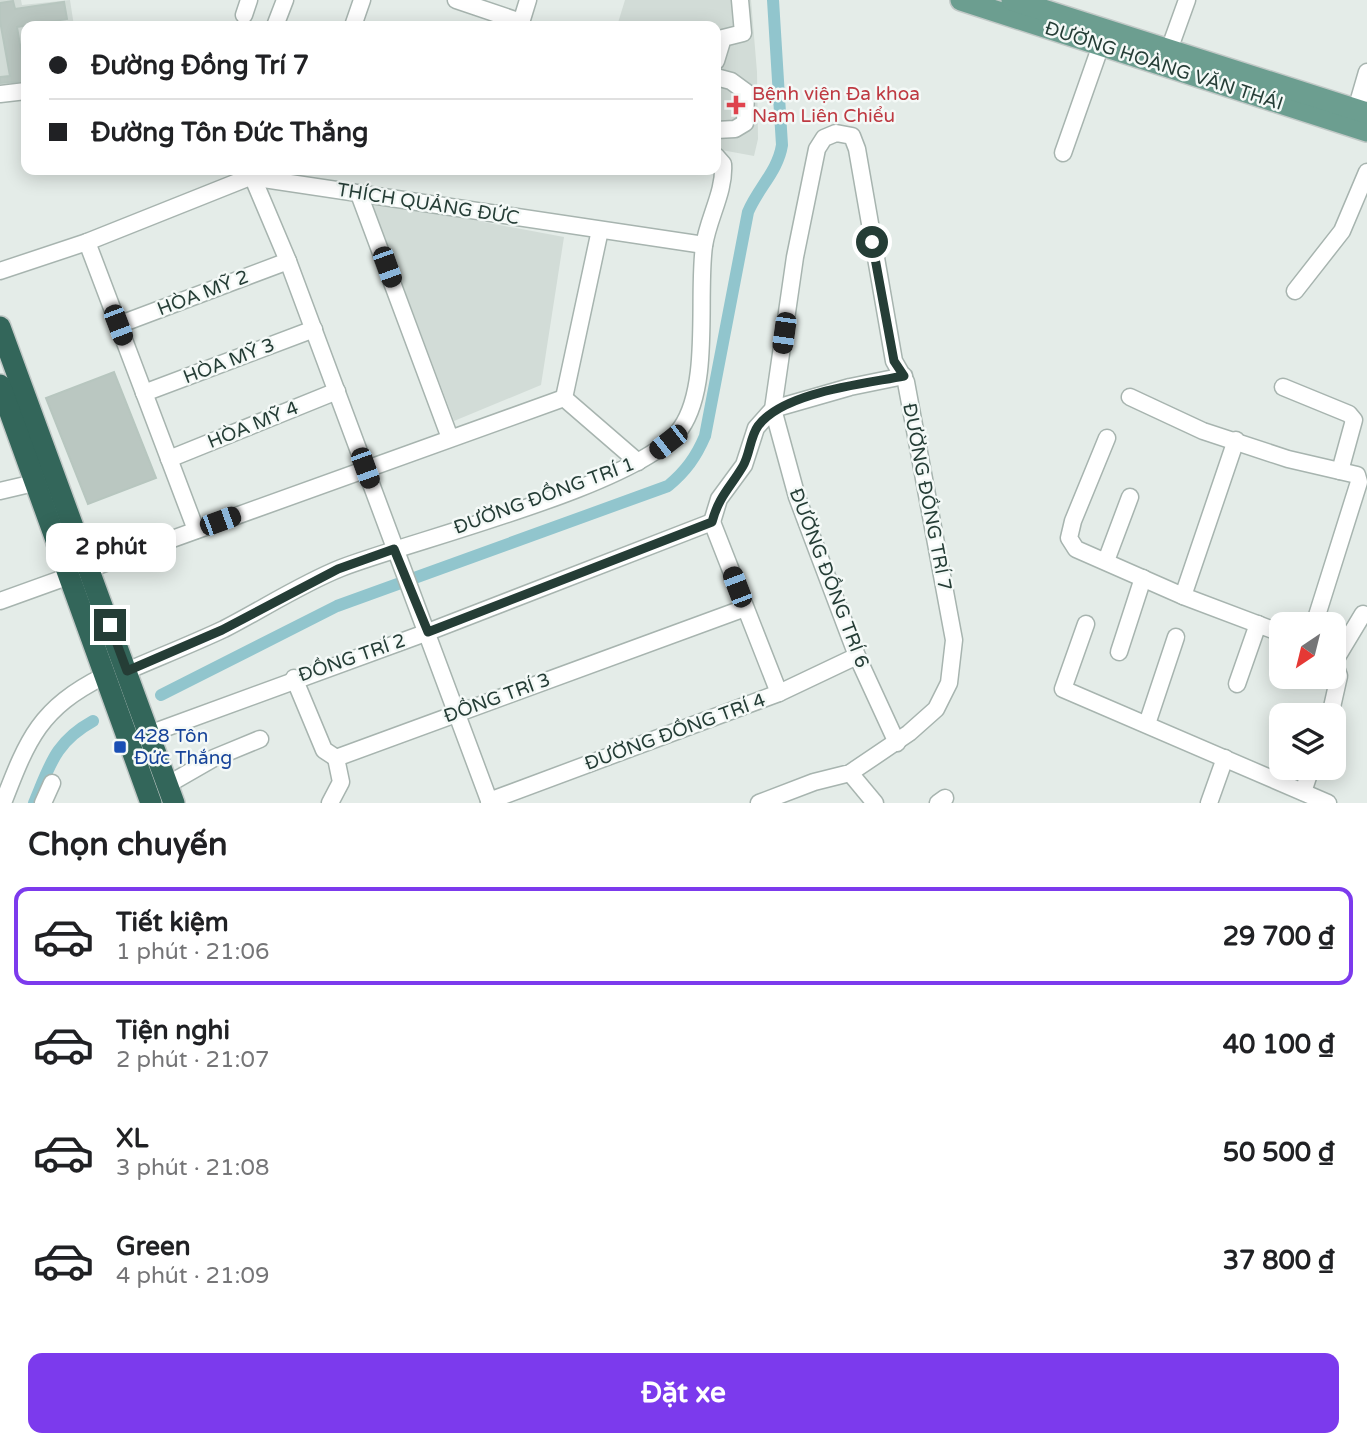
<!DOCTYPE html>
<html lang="vi">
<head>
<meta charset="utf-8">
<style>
  body { margin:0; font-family:"Varela Round",sans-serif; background:#f2f2f2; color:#202124; height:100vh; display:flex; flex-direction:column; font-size:26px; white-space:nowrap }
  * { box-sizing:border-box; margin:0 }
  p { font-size:23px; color:#757577 }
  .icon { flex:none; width:38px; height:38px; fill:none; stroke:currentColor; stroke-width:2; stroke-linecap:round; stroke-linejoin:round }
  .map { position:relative; height:803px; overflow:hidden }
  .details { display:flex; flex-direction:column; background:#fff; flex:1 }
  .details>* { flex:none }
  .banner { position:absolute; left:21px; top:21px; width:700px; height:154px; border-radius:14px; box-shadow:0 4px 18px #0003; display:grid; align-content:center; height:154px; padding:0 28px; background:#fff }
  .needle { width:46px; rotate:215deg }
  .fabs { position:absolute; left:1269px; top:612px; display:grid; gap:14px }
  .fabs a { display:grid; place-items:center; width:77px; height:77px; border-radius:14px; background:#fff; box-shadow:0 4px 18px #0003; font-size:35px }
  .end { position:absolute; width:32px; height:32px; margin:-16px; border:9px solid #253d36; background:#fff; box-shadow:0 0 0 4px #fff }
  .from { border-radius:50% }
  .bubble { position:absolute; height:49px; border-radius:14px; background:#fff; box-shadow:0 4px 18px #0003; font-size:23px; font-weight:700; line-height:49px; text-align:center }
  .car { position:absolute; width:21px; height:42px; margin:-21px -10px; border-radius:9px; box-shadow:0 0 5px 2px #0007; background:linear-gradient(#222 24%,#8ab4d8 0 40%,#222 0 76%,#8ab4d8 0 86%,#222 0) }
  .banner b { display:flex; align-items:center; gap:24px; height:66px; font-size:26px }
  .banner b+b { border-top:2px solid #e0e0e0 }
  .banner i { width:18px; height:18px; background:#202124 }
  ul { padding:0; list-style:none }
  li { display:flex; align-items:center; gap:21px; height:98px; margin:0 14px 10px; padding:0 14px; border:4px solid transparent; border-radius:14px }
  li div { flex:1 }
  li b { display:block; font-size:26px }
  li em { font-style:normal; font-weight:700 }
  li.current { border-color:#7c3aed }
  li>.icon { width:63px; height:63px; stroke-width:1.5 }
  h2 { padding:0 28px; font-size:32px; line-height:84px }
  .primary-button { display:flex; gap:14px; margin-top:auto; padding:14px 28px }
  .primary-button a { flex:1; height:80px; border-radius:14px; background:#7c3aed; color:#fff; font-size:28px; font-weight:700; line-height:80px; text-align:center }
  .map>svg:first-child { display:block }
  .built { fill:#d2dcd7 }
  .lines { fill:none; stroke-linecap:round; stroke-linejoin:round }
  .canal { stroke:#91c5cd; stroke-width:12 }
  .building { fill:#bac7c1; stroke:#b7c6bf; stroke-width:2 }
  .minor-casing { stroke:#a7b4af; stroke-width:19 }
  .major-casing { stroke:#c2c9c7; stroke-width:24 }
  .highway-casing { stroke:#c2c9c7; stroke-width:24 }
  .minor { stroke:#fff; stroke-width:16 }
  .major { stroke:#6c9e90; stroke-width:21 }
  .highway { stroke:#33665a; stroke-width:21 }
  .route { stroke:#253d36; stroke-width:9 }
  .health-dot { fill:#e0444e; stroke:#f4f9f7; stroke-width:2.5 }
  .transit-dot { fill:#1a4fb4; stroke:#f4f9f7; stroke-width:2.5 }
  .labels { text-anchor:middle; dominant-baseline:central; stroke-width:5; stroke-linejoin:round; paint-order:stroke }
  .street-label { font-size:19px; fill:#253d36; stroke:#f4f9f7 }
  .health-label { font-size:19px; fill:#be3a42; stroke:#f4f9f7; text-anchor:start }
  .transit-label { font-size:19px; fill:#164399; stroke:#f4f9f7; text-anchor:start }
</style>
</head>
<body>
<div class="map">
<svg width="1367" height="803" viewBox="0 0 1367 803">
  <rect width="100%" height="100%" fill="#e4ece8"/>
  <!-- built -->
  <g class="built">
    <polygon points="0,0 21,0 22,5 70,0 74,26 26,26 26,90 0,94"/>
    <polygon points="625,0 751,0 757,72 758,139 754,156 716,149 716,26 617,26"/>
    <polygon points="371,201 564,237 541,385 454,421"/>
  </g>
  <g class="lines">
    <!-- canal -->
    <g class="canal">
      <path d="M161,695L337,606L668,486C686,471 696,457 705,436L748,212C758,188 778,171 782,145L773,0"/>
      <path d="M34,803C50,765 55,742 93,721"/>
    </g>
  </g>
  <!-- building -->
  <g class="building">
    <polygon points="13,1 15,9 64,2 67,19 17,27 26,81 0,83 0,77 10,76 0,21 0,3"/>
    <polygon points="114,372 156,478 88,504 46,398"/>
  </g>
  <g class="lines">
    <defs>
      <g id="minor">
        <polyline points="456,0 521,22"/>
        <polyline points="244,15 249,0"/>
        <polyline points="275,26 285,0"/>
        <polyline points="353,26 362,0"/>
        <polyline points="520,26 528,0"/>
        <polyline points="1169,50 1187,0"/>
        <polyline points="716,61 723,38 743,33 740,0"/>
        <polyline points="716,77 731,81 746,92 745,123 735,129 716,130"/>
        <polyline points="0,94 26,91"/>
        <polyline points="1353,120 1367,72"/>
        <polyline points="1063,153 1101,45"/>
        <polyline points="250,171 288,261 490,803"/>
        <polyline points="359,194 450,438"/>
        <polyline points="87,242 196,530"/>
        <polyline points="0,271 87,242 250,177 704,245"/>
        <polyline points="1295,291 1342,231 1367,172"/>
        <polyline points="118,325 288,261"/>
        <polyline points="1283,387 1349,414 1354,420 1340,471"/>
        <polyline points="144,393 314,329"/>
        <polyline points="1130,397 1203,431 1288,459 1357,475 1359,482 1314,625"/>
        <polyline points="564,398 600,230"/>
        <polyline points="564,398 638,462"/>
        <polyline points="773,409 797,497 857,656 897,743"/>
        <polyline points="773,409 850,387 904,376"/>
        <polyline points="1107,438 1073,521 1069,538 1076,549 1183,596 1281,633"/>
        <polyline points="169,459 337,391"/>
        <polyline points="0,491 34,483"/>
        <polyline points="712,522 719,499 744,465 756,428 773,409 795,257 817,149 824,138 836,133 852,136 857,149 894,361 906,382 954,640 949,683 936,709 909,733 850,773 814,782 759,803"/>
        <polyline points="712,522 779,693"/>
        <polyline points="1106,561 1130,497"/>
        <polyline points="1183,596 1236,440"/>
        <polyline points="0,601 564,398"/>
        <polyline points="1086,624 1063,689 1328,803"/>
        <polyline points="1119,652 1143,578"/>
        <polyline points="1334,662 1363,614"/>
        <path d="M127,671C159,657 192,644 224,629C263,609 301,584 341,568C413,540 644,484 681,428C711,385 697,296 704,246C708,218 725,192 723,164L716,156"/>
        <polyline points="294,678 324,750 336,758 745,608"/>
        <polyline points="1237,684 1258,624"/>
        <polyline points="1330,716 1339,676 1334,662"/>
        <polyline points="1147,724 1176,637"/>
        <polyline points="149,734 428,632 712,522"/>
        <polyline points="850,773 875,803"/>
        <polyline points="167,785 214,758 260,739"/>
        <polyline points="1303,792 1311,768"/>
        <polyline points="489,801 779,693 857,656"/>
        <path d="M3,803C28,738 40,708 104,676"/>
        <polyline points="43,803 52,783"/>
        <polyline points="330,803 341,782 336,758"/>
        <polyline points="938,803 945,798"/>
        <polyline points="1209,803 1225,758"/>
      </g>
      <g id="major">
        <polyline points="961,0 1367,131"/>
        <polyline points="1012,0 1367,113"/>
      </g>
      <g id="highway">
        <polyline points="0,327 174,803"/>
        <polyline points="0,385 151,803"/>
      </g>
    </defs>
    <!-- minor casing -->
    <use href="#minor" class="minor-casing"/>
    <!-- major casing -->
    <use href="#major" class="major-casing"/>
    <!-- highway casing -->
    <use href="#highway" class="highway-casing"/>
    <!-- minor -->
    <use href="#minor" class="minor"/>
    <!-- major -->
    <use href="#major" class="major"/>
    <!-- highway -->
    <use href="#highway" class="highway"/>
  </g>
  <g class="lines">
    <!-- route -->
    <path class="route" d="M110,625L127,671L222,630L338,569L394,549L428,632L712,522C719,496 730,488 743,466C750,454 750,437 758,426C783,392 863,384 904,376L894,361L872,242"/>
  </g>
  <!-- markers -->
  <path class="health-dot" d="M732.5 94.5h7v7h7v7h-7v7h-7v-7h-7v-7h7z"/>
  <rect class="transit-dot" x="113" y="740" width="14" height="14" rx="3.5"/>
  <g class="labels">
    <!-- street labels -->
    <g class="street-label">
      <text transform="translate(1164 66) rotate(18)">ĐƯỜNG HOÀNG VĂN THÁI</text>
      <text transform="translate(428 204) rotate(9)">THÍCH QUẢNG ĐỨC</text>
      <text transform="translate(203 293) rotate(-21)">HÒA MỸ 2</text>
      <text transform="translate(229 361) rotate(-21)">HÒA MỸ 3</text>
      <text transform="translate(253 425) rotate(-22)">HÒA MỸ 4</text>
      <text transform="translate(544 496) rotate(-20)">ĐƯỜNG ĐỒNG TRÍ 1</text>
      <text transform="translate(927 497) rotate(79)">ĐƯỜNG ĐỒNG TRÍ 7</text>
      <text transform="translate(829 578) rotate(69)">ĐƯỜNG ĐỒNG TRÍ 6</text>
      <text transform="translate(352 658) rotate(-19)">ĐỒNG TRÍ 2</text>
      <text transform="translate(497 698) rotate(-20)">ĐỒNG TRÍ 3</text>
      <text transform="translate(675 732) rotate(-20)">ĐƯỜNG ĐỒNG TRÍ 4</text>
    </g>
    <!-- health labels -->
    <g class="health-label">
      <text x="752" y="94">Bệnh viện Đa khoa<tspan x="752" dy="22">Nam Liên Chiểu</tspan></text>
    </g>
    <!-- transit labels -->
    <g class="transit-label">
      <text x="134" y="736">428 Tôn<tspan x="134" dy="22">Đức Thắng</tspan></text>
    </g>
  </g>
</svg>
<div class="fabs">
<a><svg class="needle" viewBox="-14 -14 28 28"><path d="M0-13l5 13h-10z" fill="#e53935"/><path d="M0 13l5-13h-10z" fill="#757577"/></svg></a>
<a><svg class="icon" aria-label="layers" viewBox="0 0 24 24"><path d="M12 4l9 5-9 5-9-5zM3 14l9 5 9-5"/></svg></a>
</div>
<i class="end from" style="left:872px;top:242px"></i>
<i class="end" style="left:110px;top:625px"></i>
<div class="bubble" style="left:46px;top:523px;width:130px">2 phút</div>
<i class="car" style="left:387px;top:267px;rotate:160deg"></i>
<i class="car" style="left:118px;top:325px;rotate:159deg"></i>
<i class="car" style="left:784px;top:333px;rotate:188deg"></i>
<i class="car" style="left:668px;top:442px;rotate:232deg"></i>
<i class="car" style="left:365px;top:468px;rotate:160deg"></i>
<i class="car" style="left:220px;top:521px;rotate:70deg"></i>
<i class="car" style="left:737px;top:587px;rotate:339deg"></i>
<div class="banner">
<b><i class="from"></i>Đường Đồng Trí 7</b>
<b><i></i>Đường Tôn Đức Thắng</b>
</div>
</div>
<section class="details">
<h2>Chọn chuyến</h2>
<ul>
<li class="current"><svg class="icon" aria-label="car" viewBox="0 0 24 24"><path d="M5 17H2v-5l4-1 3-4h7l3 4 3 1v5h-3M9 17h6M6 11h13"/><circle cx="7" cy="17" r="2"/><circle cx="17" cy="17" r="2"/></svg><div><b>Tiết kiệm</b><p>1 phút · 21:06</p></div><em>29 700 ₫</em></li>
<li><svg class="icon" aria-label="car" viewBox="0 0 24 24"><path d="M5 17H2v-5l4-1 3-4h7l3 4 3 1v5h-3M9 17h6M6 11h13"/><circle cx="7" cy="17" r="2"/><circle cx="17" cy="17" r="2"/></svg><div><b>Tiện nghi</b><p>2 phút · 21:07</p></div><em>40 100 ₫</em></li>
<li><svg class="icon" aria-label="car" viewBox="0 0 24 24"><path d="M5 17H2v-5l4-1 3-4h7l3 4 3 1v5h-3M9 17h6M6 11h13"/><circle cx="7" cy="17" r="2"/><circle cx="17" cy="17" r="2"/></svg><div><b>XL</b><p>3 phút · 21:08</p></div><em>50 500 ₫</em></li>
<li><svg class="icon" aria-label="car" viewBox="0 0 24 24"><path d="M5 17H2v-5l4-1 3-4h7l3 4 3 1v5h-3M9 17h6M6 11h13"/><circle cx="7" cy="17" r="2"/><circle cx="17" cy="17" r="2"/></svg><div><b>Green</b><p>4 phút · 21:09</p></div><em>37 800 ₫</em></li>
</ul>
<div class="primary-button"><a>Đặt xe</a></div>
</section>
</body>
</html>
